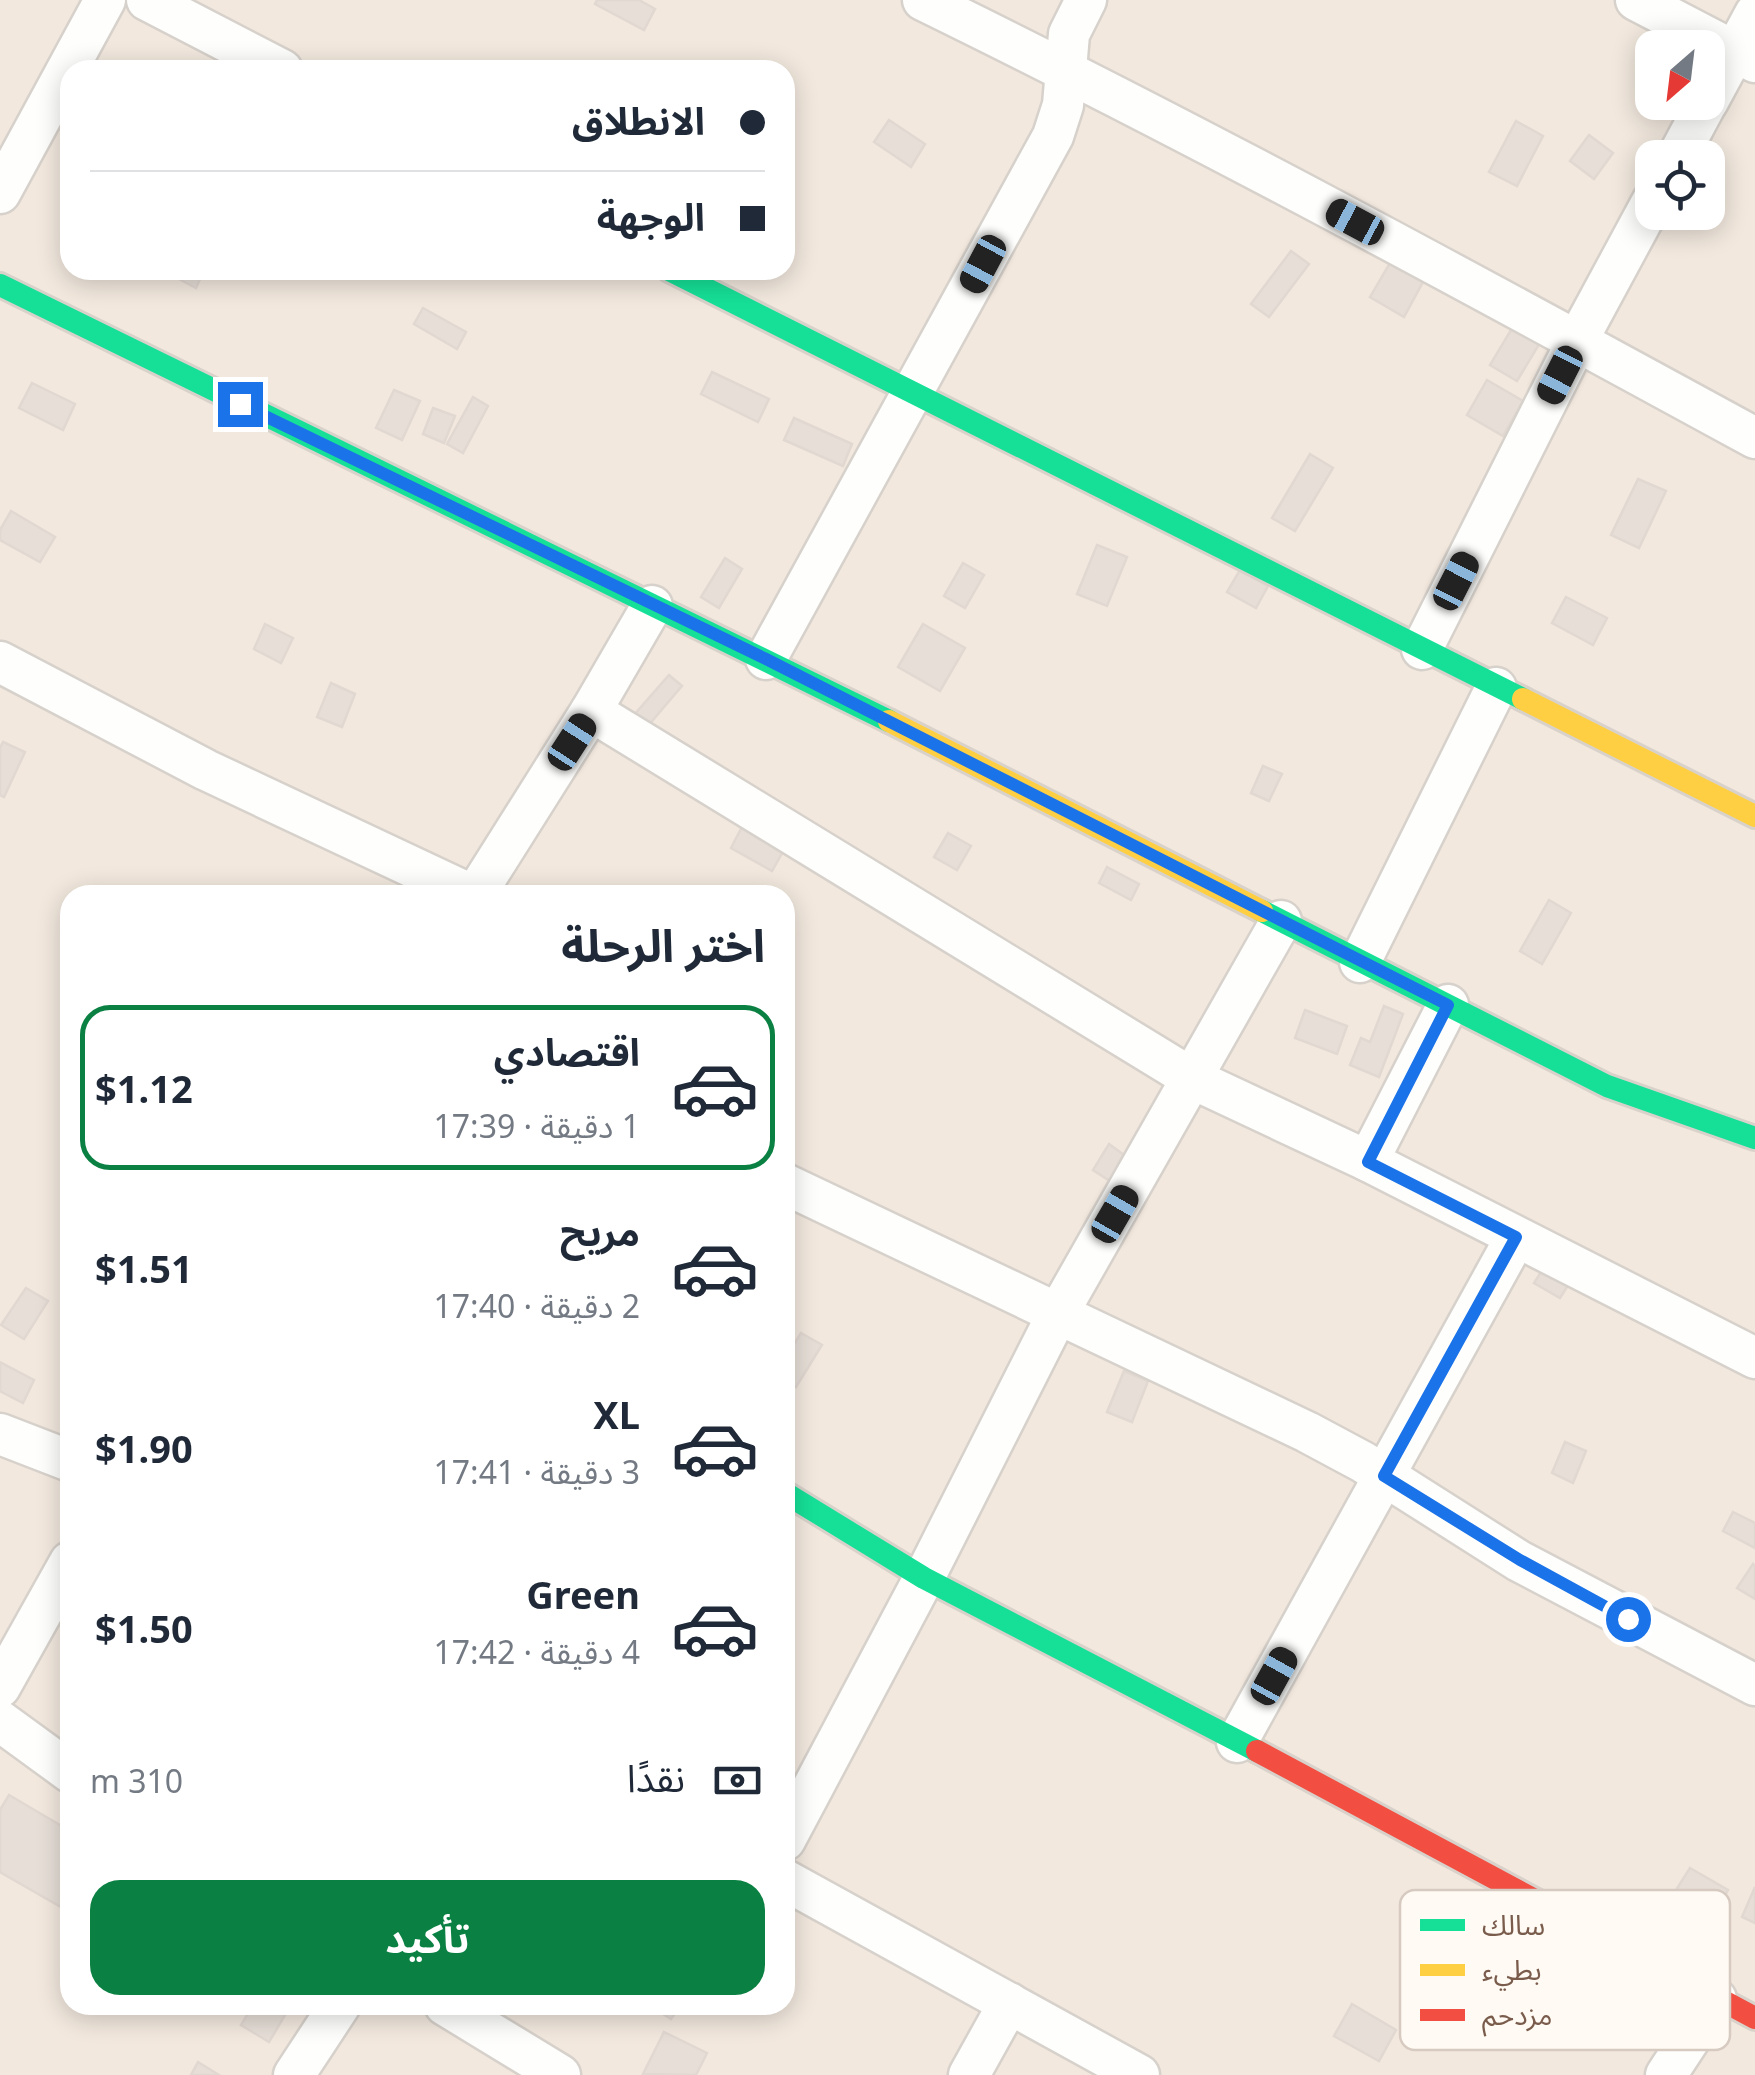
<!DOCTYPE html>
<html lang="ar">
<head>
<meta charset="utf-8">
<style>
  body { margin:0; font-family:"Noto Sans","Noto Sans Arabic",sans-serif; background:#f2f2f3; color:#1f2937; direction:rtl; height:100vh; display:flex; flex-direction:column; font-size:38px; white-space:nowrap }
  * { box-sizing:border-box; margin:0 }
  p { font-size:32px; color:#747a83 }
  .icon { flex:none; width:55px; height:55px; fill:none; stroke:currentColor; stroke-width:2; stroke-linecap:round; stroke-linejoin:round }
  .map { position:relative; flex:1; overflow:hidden; direction:ltr }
  .sheet { position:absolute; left:60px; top:885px; width:735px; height:1130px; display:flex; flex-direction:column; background:#fff; border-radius:30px; box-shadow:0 5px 25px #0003; direction:rtl }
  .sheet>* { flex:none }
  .top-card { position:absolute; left:60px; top:60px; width:735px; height:220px; border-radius:30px; box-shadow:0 5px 25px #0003; direction:rtl; display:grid; align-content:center; height:220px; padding:0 30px; background:#fff }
  .needle { width:65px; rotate:208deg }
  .fabs { position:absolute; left:1635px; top:30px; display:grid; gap:20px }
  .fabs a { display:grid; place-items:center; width:90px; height:90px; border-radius:20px; background:#fff; box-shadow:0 5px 25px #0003; font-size:50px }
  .end { position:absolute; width:45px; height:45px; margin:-22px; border:12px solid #1a73e8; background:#fff; box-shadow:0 0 0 5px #fff }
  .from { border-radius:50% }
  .car { position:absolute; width:30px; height:60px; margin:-30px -15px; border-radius:12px; box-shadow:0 0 8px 2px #0007; background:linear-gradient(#222 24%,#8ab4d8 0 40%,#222 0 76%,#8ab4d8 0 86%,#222 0) }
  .top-card b { display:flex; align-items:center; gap:35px; height:95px; font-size:38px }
  .top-card b+b { border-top:2px solid #e0e1e3 }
  .top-card i { width:25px; height:25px; background:#1f2937 }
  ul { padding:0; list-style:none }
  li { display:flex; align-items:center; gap:30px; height:165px; margin:0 20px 15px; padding:0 10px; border:5px solid transparent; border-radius:30px }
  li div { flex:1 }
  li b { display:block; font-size:38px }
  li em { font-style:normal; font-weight:700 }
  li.selected { border-color:#0b8043 }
  li>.icon { width:90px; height:90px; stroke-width:1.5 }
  h2 { padding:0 30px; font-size:45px; line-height:120px }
  .pay { display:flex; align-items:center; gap:25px; height:110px; padding:0 30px; font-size:38px }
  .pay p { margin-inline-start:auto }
  .button { display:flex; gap:20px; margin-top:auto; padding:20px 30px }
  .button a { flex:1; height:115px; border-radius:30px; background:#0b8043; color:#fff; font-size:40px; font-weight:700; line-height:115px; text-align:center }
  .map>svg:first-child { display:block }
  .residential { fill:#f2e8de; fill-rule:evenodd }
  .building { fill:#e6ded7; stroke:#e2d8d2; stroke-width:2.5 }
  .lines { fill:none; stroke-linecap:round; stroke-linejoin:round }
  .street-casing { stroke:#d7d1cb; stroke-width:45 }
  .fast-casing { stroke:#d9d2cb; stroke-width:28 }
  .slow-casing { stroke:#d9d2cb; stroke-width:28 }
  .jam-casing { stroke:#d9d2cb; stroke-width:28 }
  .street { stroke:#fefefd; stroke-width:40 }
  .fast { stroke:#16e098; stroke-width:22 }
  .slow { stroke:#ffcf43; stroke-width:22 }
  .jam { stroke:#f24e42; stroke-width:22 }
  .route { stroke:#1a73e8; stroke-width:12 }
  .key { fill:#fffaf3; stroke:#d7cbc1; stroke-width:2.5 }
  .key-label { font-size:28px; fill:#7a5c4d }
</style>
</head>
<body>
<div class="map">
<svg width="1755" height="2075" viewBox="0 0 1755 2075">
  <rect width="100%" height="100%" fill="#f9f5f0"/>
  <!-- residential -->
  <path class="residential" d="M0,0H1755V2075H0ZM1652,48H1708V102H1652ZM70,70H785V270H70ZM1652,158H1708V212H1652ZM70,895H785V2005H70Z"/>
  <!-- building -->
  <g class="building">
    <polygon points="597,0 639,0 655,9 644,30 595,4"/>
    <polygon points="889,120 925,144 911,167 874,142"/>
    <polygon points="1516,121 1543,136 1517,186 1489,172"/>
    <polygon points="1589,135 1613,153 1594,179 1570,161"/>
    <polygon points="1291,251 1309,264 1269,317 1251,304"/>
    <polygon points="1390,263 1423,282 1404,317 1370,297"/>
    <polygon points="162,270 204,270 196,288"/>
    <polygon points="423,308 466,332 457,349 414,324"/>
    <polygon points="1514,325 1541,341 1517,381 1490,365"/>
    <polygon points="712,372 769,399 758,422 701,394"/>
    <polygon points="1487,380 1523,401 1503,436 1467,415"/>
    <polygon points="32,383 75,404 63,430 19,408"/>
    <polygon points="394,390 420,401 402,440 376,428"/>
    <polygon points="473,397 488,406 463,453 447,444"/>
    <polygon points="433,408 455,416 444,443 423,434"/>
    <polygon points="794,418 852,444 843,466 784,440"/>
    <polygon points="1310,454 1333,468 1295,531 1272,518"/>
    <polygon points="1638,479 1666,491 1639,548 1611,535"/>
    <polygon points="11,511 55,537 40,562 0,540 0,530"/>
    <polygon points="1097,545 1127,557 1107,606 1077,594"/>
    <polygon points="725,558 742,569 719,608 701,597"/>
    <polygon points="963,563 984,575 965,608 944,596"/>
    <polygon points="1240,570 1268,586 1256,608 1227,592"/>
    <polygon points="1566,597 1607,618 1593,645 1552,623"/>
    <polygon points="265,624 293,638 281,663 254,649"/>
    <polygon points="923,624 965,648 940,691 898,667"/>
    <polygon points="669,675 682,686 647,727 634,715"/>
    <polygon points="331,683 355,694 342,727 317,717"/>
    <polygon points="3,742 25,752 4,797 0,795 0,748"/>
    <polygon points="1263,766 1282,774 1269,801 1251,793"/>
    <polygon points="743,825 785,848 772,871 731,848"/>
    <polygon points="948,833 971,846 957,870 934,857"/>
    <polygon points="1107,867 1139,884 1131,900 1099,883"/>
    <polygon points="1549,900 1571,913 1542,964 1520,951"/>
    <polygon points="1384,1006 1403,1014 1379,1077 1350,1065 1361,1038 1370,1042"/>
    <polygon points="1305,1010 1347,1026 1337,1054 1295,1038"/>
    <polygon points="1109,1144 1131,1160 1116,1185 1093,1170"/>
    <polygon points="1548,1261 1574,1276 1560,1298 1534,1283"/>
    <polygon points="26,1288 48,1301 24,1339 1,1325"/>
    <polygon points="801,1333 822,1345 796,1387 785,1380 785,1359"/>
    <polygon points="0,1362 34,1380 23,1403 0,1391"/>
    <polygon points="1124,1371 1148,1381 1132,1422 1107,1412"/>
    <polygon points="1565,1442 1586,1451 1573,1483 1552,1473"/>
    <polygon points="1733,1512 1755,1523 1755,1548 1723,1531"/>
    <polygon points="1753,1564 1755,1566 1755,1599 1737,1588"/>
    <polygon points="9,1795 70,1831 68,1911 0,1872 0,1810"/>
    <polygon points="1690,1868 1728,1890 1715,1913 1676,1890"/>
    <polygon points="1755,1887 1755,1923 1742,1917"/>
    <polygon points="1352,2004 1396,2030 1379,2061 1334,2036"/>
    <polygon points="253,2005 291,2005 269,2042 241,2025"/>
    <polygon points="649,2005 681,2005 671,2019"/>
    <polygon points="664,2032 707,2053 696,2075 643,2074"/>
    <polygon points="198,2062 219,2075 191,2075"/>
  </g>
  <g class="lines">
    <defs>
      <g id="street">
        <polyline points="147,0 282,70"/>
        <path d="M923,0C1205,138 1480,288 1755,438"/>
        <polyline points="1636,0 1755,62"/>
        <polyline points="1708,101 1755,14"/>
        <polyline points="1677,158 1707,102"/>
        <polyline points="0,193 105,0"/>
        <polyline points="1422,649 1577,341 1652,202"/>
        <polyline points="766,659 1053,136 1063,105 1069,34 1086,0"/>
        <polyline points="0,662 206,770 472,895"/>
        <polyline points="591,711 1193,1079 1368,1161 1755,1358"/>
        <polyline points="475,895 591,711 652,606"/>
        <polyline points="1360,962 1496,688"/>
        <polyline points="1368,1161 1448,1005"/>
        <polyline points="785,1184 1307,1432 1363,1462 1519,1561 1755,1685"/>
        <polyline points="0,1434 70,1461"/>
        <polyline points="0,1687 70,1562"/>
        <polyline points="0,1721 70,1772"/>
        <polyline points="1237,1742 1516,1237"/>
        <polyline points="785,1840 924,1578 1057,1315 1281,921"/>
        <polyline points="785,1880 1139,2075"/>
        <polyline points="445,2005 560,2075"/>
        <polyline points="294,2075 340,2005"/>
        <polyline points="969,2075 1009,2003"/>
        <polyline points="1666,2075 1716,1999"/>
      </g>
      <g id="fast">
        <polyline points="669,270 1523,699"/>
        <polyline points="0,285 889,721"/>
        <polyline points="1262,911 1607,1086 1755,1138"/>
        <polyline points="785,1493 924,1578 1257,1751"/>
      </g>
      <g id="slow">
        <polyline points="1523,699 1755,816"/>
        <polyline points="889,721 1262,911"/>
      </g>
      <polyline id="jam" points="1257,1751 1755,2018"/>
    </defs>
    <!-- street casing -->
    <use href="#street" class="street-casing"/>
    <!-- fast casing -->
    <use href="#fast" class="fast-casing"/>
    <!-- slow casing -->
    <use href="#slow" class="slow-casing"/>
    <!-- jam casing -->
    <use href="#jam" class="jam-casing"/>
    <!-- street -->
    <use href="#street" class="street"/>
    <!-- fast -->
    <use href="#fast" class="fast"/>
    <!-- slow -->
    <use href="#slow" class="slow"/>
    <!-- jam -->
    <use href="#jam" class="jam"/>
  </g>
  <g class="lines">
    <!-- route -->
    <polyline class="route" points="240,404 766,659 1448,1005 1368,1162 1516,1237 1384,1476 1520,1560 1628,1619"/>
  </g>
  <!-- legend -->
  <rect x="1400" y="1890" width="330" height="160" rx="15" class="key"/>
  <rect x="1420" y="1919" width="45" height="12" fill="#16e098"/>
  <rect x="1420" y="1964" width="45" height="12" fill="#ffcf43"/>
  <rect x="1420" y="2009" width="45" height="12" fill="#f24e42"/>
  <g class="key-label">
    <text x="1482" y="1935">سالك</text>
    <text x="1482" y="1980">بطيء</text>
    <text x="1482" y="2025">مزدحم</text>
  </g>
</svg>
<div class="fabs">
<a><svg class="needle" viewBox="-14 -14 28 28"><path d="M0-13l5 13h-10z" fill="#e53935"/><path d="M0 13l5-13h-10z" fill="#747a83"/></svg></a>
<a><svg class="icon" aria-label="locate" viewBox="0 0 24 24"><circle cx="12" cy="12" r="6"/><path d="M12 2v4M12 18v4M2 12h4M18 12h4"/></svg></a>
</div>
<i class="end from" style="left:1628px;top:1619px"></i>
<i class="end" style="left:240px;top:404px"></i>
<i class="car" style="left:1355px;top:222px;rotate:298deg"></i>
<i class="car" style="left:983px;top:264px;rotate:208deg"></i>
<i class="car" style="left:1560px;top:375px;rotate:207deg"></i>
<i class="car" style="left:1456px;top:581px;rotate:27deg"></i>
<i class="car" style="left:572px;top:742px;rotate:33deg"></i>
<i class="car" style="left:1115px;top:1214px;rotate:30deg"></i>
<i class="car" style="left:1274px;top:1676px;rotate:29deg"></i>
<div class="top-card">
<b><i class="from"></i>الانطلاق</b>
<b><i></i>الوجهة</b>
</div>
<section class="sheet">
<h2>اختر الرحلة</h2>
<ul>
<li class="selected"><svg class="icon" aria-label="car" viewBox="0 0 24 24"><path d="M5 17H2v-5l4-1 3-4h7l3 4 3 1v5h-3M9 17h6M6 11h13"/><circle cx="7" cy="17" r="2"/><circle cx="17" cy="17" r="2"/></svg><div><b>اقتصادي</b><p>1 دقيقة · 17:39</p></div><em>$1.12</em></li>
<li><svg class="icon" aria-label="car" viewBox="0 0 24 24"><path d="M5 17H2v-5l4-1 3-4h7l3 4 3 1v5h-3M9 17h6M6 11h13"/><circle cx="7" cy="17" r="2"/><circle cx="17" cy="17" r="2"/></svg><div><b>مريح</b><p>2 دقيقة · 17:40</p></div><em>$1.51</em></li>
<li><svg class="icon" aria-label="car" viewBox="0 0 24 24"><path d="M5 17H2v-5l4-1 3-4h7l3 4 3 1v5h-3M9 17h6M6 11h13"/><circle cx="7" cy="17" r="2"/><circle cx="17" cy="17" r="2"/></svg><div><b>XL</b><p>3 دقيقة · 17:41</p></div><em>$1.90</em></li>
<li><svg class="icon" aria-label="car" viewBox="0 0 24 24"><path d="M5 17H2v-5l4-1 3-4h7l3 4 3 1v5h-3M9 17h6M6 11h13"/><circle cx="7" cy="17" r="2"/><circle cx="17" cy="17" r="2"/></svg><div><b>Green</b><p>4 دقيقة · 17:42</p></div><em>$1.50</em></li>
</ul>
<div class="pay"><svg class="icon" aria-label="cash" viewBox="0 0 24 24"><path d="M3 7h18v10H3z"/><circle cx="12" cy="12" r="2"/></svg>نقدًا<p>310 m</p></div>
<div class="button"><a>تأكيد</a></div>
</section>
</div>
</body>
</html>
